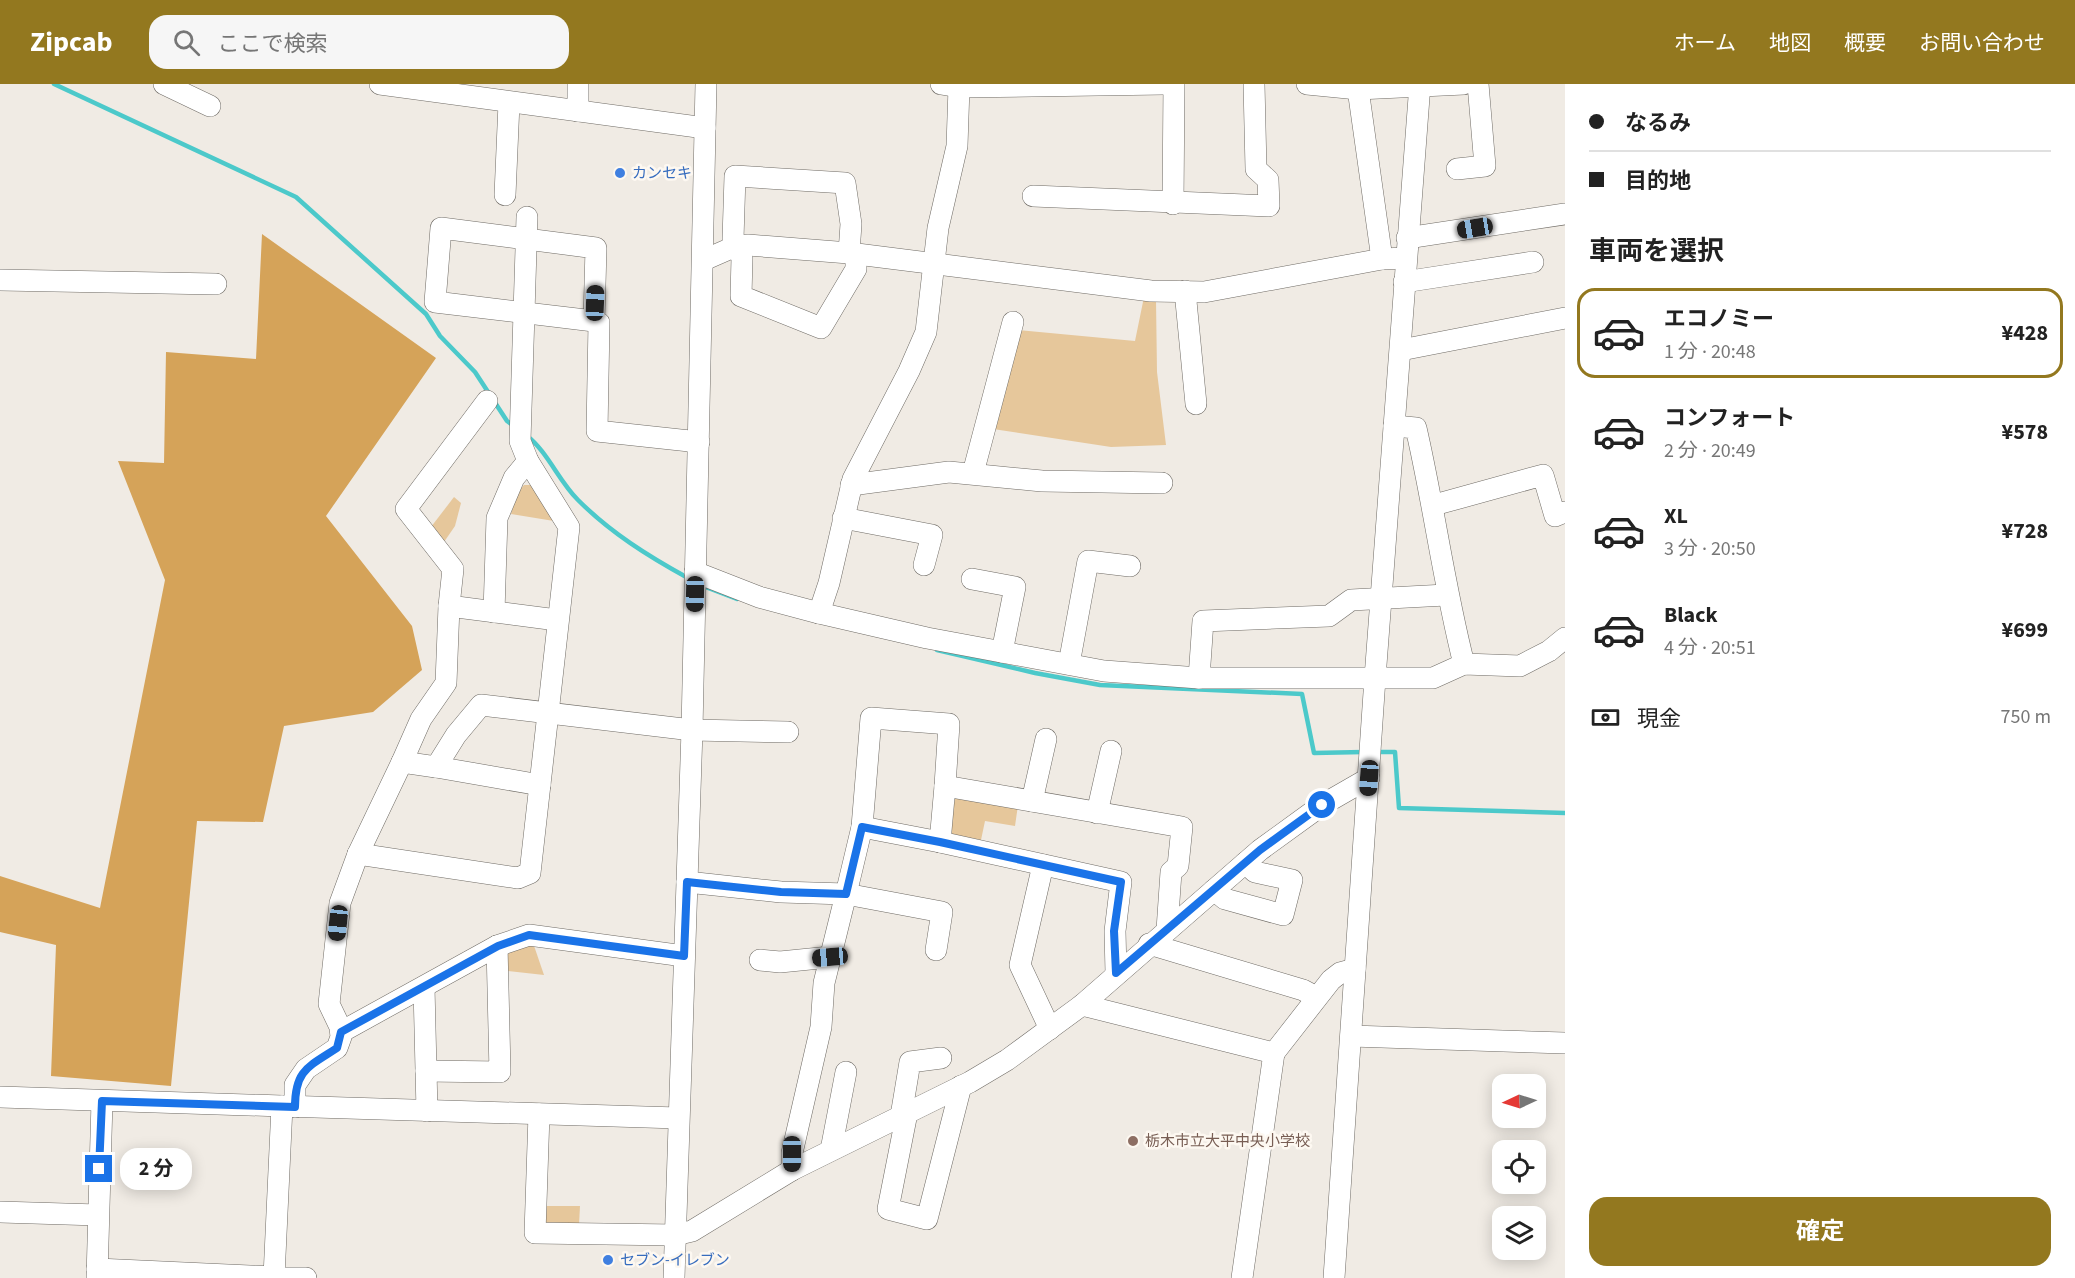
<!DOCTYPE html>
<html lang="ja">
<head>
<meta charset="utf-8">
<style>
  body { margin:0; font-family:"Source Sans 3","Noto Sans JP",sans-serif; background:#f6f6f6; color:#222; height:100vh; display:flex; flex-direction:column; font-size:22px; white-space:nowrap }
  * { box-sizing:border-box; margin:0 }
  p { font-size:20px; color:#767676 }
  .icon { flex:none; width:33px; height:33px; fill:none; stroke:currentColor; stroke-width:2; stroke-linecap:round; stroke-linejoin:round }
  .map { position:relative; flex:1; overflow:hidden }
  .panel { display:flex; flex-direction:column; background:#fff; width:510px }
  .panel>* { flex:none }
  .top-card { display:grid; align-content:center; height:132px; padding:0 24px; background:#fff }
  .needle { width:39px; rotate:266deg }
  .fabs { position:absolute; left:1492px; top:990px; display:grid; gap:12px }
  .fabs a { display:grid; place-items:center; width:54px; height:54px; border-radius:12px; background:#fff; box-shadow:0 3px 15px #0003; font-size:30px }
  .end { position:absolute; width:27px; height:27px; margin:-14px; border:8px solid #1a73e8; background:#fff; box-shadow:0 0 0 3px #fff }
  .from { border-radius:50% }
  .bubble { position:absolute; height:42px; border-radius:18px; background:#fff; box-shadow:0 3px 15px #0003; font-size:20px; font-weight:700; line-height:42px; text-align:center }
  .car { position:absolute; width:18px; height:36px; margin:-18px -9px; border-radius:8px; box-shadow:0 0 4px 2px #0007; background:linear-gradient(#222 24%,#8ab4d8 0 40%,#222 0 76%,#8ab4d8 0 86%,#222 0) }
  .top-card b { display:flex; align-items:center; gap:21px; height:57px; font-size:22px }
  .top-card b+b { border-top:2px solid #e0e0e0 }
  .top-card i { width:15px; height:15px; background:#222 }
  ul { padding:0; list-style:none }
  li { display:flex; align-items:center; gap:18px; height:90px; margin:0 12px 9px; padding:0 12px; border:3px solid transparent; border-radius:18px }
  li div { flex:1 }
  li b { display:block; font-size:22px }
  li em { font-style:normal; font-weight:700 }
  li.current { border-color:#93781f }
  li>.icon { width:54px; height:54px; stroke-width:1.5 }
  h2 { padding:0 24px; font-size:27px; line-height:72px }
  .pay { display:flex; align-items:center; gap:15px; height:66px; padding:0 24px; font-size:22px }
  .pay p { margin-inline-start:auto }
  .action { display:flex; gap:12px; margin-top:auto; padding:12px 24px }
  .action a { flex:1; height:69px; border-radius:18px; background:#93781f; color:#fff; font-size:24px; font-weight:700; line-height:69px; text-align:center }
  header { display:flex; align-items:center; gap:36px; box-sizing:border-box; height:84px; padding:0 30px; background:#93781f; color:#fff }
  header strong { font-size:28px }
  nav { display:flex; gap:33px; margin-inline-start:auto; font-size:21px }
  .search { width:420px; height:54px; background:#f6f6f6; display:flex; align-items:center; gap:15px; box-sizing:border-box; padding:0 21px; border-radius:18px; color:#767676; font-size:22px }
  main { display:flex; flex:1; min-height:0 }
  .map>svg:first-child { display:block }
  .green { fill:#e6c79b }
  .forest { fill:#d5a359 }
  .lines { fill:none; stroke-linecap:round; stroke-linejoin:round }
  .stream { stroke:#4cc9ca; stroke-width:4.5 }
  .minor-casing { stroke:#6f6b65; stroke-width:22 }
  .minor { stroke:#fff; stroke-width:21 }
  .route { stroke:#1a73e8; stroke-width:8 }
  .shop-dot { fill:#3f7fe0; stroke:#fdf8f1; stroke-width:2 }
  .education-dot { fill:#8d6e63; stroke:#fdf8f1; stroke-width:2 }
  .labels { text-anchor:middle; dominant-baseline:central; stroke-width:5; stroke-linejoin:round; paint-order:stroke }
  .shop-label { font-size:15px; fill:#366cbe; stroke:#fdf8f1; text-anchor:start }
  .education-label { font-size:15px; fill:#785e54; stroke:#fdf8f1; text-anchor:start }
</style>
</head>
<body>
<header>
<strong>Zipcab</strong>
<div class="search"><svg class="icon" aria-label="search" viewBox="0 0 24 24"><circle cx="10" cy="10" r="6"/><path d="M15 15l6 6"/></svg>ここで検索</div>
<nav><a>ホーム</a><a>地図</a><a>概要</a><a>お問い合わせ</a></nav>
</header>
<main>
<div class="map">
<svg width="1565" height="1194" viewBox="0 0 1565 1194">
  <rect width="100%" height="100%" fill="#f0ebe4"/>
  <!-- green -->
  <g class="green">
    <polygon points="1144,213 1156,216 1157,288 1166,361 1111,363 993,345 1018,246 1135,257"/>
    <polygon points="524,401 533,401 560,438 511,430 517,409"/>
    <polygon points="454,413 461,419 455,442 444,458 431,443"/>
    <polygon points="956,709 1018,721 1015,742 985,737 981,756 948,750"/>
    <polygon points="531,853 544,891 508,887 508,863"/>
    <polygon points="545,1122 580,1122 579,1141 545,1141"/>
  </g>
  <!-- forest -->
  <polygon class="forest" points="262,150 436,274 326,432 412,542 422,586 373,628 284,642 263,738 197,737 171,1002 51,992 56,861 0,848 0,792 100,824 165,496 118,377 164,379 166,268 256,275"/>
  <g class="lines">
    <!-- stream -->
    <g class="stream">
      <polyline points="54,0 296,113 426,230 440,252 475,288 507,337 514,342"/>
      <path d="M526,351C548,368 558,396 578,416C611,449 648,472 688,494"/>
      <polyline points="703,502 737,515"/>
      <polyline points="937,566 1035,589 1100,601 1302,610 1314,669 1363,668"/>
      <polyline points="1374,668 1395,668 1399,724 1565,729"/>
    </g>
    <defs>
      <g id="minor">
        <polyline points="164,0 210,22"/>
        <polyline points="380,0 705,44"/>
        <polyline points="941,0 959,3 1164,0"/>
        <polyline points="1307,0 1358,5 1464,0"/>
        <polyline points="1358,5 1382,175"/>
        <polyline points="578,27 578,0"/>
        <polyline points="1457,85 1485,82 1478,0"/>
        <polyline points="505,111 509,19"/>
        <polyline points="1033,112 1269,122 1268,96 1256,85 1254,0"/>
        <polyline points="1173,120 1174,0"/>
        <polyline points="1407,154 1565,130"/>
        <polyline points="849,169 851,140 845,99 735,92 733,155 742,174 741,212 821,244 856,185 856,170"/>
        <polyline points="704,176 736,162 748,161 849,169 1151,207 1204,208 1382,175 1406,174"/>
        <polyline points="0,196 216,200"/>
        <polyline points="1404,198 1533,178"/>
        <polyline points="1185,207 1196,320"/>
        <polyline points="594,237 435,218 441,144 596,164 594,237 599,239 597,347 699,358"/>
        <polyline points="1401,266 1565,234"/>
        <polyline points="487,317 406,425 453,485 449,522 557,536"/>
        <path d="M1394,342L1416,344C1434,422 1444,502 1464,580"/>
        <polyline points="973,389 1013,238"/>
        <polyline points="851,401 949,388 1042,397 1162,399"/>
        <polyline points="1434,421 1543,391 1555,432 1565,428"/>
        <polyline points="843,434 932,451 924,481"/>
        <polyline points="695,488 759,513 819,529 927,554 1104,587 1199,594 1433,594 1464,580 1520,582 1549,567 1565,554"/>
        <polyline points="972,495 1015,503 1002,568"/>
        <polyline points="494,528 497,434 514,394 528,377"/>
        <polyline points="819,529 829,499 853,395 909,287 926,248 938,144 957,62 959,3"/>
        <polyline points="1069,580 1088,477 1130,482"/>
        <polyline points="1199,594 1203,537 1329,532 1351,516 1446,511"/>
        <polyline points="402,678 421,635 446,599 449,522"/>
        <polyline points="436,683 540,701"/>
        <polyline points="1032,717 1046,655"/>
        <polyline points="1097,729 1111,667"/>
        <polyline points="862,743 871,634 949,640 945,702"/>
        <polyline points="940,758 945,702 1182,743 1178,782 1171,788 1167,846"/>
        <polyline points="358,770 518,794 530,789 569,443 528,377 520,357 527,133"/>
        <polyline points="1043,781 1020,881 1050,945"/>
        <polyline points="687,798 781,808 846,810 862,743 940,758 1121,798 1115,847 1116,889"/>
        <polyline points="1214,806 1225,815 1283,831 1292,796 1255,788 1245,779"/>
        <polyline points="1149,860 1303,906 1316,913"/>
        <polyline points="760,876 780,878 830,873"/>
        <polyline points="424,903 427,1027"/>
        <polyline points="1082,921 1274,969 1331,896 1340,889 1355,885"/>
        <polyline points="341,948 497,862 529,851 684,872"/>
        <polyline points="1351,952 1565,959"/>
        <polyline points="426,987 500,988 497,862"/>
        <polyline points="0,1013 282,1022"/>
        <polyline points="295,1023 295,1001 306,985 337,964 341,953 340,943 329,920 340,819 358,770 402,678 436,683 456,651 481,621 692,646 788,648"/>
        <polyline points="907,1029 888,1125 927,1135 961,1002"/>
        <polyline points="539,1030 535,1149 675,1151 692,1147 792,1086 970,998 1007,976 1082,921 1260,766 1322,721 1369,694"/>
        <polyline points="901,1032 910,978 941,974"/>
        <polyline points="831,1066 846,988"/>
        <polyline points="792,1086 792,1069 821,943 824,899 846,810 942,828 936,866"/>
        <polyline points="0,1128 98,1131"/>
        <polyline points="97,1185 274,1193 282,1022 678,1034"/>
        <polyline points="97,1194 102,1017"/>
        <polyline points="274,1194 306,1194"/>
        <polyline points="674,1194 692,646 706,0"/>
        <polyline points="1242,1194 1274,969"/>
        <polyline points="1334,1194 1375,594 1420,0"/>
      </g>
    </defs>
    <!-- minor casing -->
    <use href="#minor" class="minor-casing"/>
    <!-- minor -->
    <use href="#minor" class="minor"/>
  </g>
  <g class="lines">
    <!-- route -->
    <path class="route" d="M99,1085L102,1017L295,1023C295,986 308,983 337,964L341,948L498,862L529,851L684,872L687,798L781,808L846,810L862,743L940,758L1121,798L1114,847L1116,889L1260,766L1322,721"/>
  </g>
  <!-- markers -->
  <g class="shop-dot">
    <circle cx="620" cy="89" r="6"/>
    <circle cx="608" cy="1176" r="6"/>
  </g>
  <circle class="education-dot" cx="1133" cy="1057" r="6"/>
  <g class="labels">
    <!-- shop labels -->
    <g class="shop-label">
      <text x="632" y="89">カンセキ</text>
      <text x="620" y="1176">セブン-イレブン</text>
    </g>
    <!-- education labels -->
    <g class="education-label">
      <text x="1145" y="1057">栃木市立大平中央小学校</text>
    </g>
  </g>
</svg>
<div class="fabs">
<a><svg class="needle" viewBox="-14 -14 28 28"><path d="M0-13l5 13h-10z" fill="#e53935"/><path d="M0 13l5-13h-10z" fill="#767676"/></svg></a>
<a><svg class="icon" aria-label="locate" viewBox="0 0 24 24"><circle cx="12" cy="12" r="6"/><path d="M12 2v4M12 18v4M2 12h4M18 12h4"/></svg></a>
<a><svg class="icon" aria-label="layers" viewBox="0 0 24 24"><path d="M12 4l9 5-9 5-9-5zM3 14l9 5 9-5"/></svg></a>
</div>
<i class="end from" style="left:1322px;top:721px"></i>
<i class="end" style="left:99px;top:1085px"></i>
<div class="bubble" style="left:120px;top:1064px;width:72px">2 分</div>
<i class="car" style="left:1475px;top:144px;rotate:261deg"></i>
<i class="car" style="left:595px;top:219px;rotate:2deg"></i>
<i class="car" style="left:695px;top:510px;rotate:181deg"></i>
<i class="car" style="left:1369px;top:694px;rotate:184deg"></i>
<i class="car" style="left:338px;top:839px;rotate:186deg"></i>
<i class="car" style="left:830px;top:873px;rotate:265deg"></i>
<i class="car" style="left:792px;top:1070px;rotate:180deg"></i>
</div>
<section class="panel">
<div class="top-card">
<b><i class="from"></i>なるみ</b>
<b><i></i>目的地</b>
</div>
<h2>車両を選択</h2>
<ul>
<li class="current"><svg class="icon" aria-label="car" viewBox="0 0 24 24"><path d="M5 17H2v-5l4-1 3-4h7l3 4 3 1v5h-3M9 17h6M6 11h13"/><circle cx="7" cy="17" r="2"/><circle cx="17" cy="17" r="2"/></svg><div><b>エコノミー</b><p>1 分 · 20:48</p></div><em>¥428</em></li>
<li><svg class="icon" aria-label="car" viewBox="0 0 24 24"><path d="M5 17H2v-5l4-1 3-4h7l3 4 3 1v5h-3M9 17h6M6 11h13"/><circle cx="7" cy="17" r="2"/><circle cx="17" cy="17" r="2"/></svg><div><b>コンフォート</b><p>2 分 · 20:49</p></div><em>¥578</em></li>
<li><svg class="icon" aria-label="car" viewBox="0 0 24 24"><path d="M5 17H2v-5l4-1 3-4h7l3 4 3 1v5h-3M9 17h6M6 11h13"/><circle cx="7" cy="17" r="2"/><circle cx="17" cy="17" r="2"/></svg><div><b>XL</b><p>3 分 · 20:50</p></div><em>¥728</em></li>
<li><svg class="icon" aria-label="car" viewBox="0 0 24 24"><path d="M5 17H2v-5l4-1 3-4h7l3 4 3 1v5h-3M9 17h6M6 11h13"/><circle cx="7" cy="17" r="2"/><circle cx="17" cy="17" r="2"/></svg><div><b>Black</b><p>4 分 · 20:51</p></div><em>¥699</em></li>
</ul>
<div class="pay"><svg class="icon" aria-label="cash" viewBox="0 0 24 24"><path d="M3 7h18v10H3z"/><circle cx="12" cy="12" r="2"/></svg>現金<p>750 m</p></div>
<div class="action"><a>確定</a></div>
</section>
</main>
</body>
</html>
